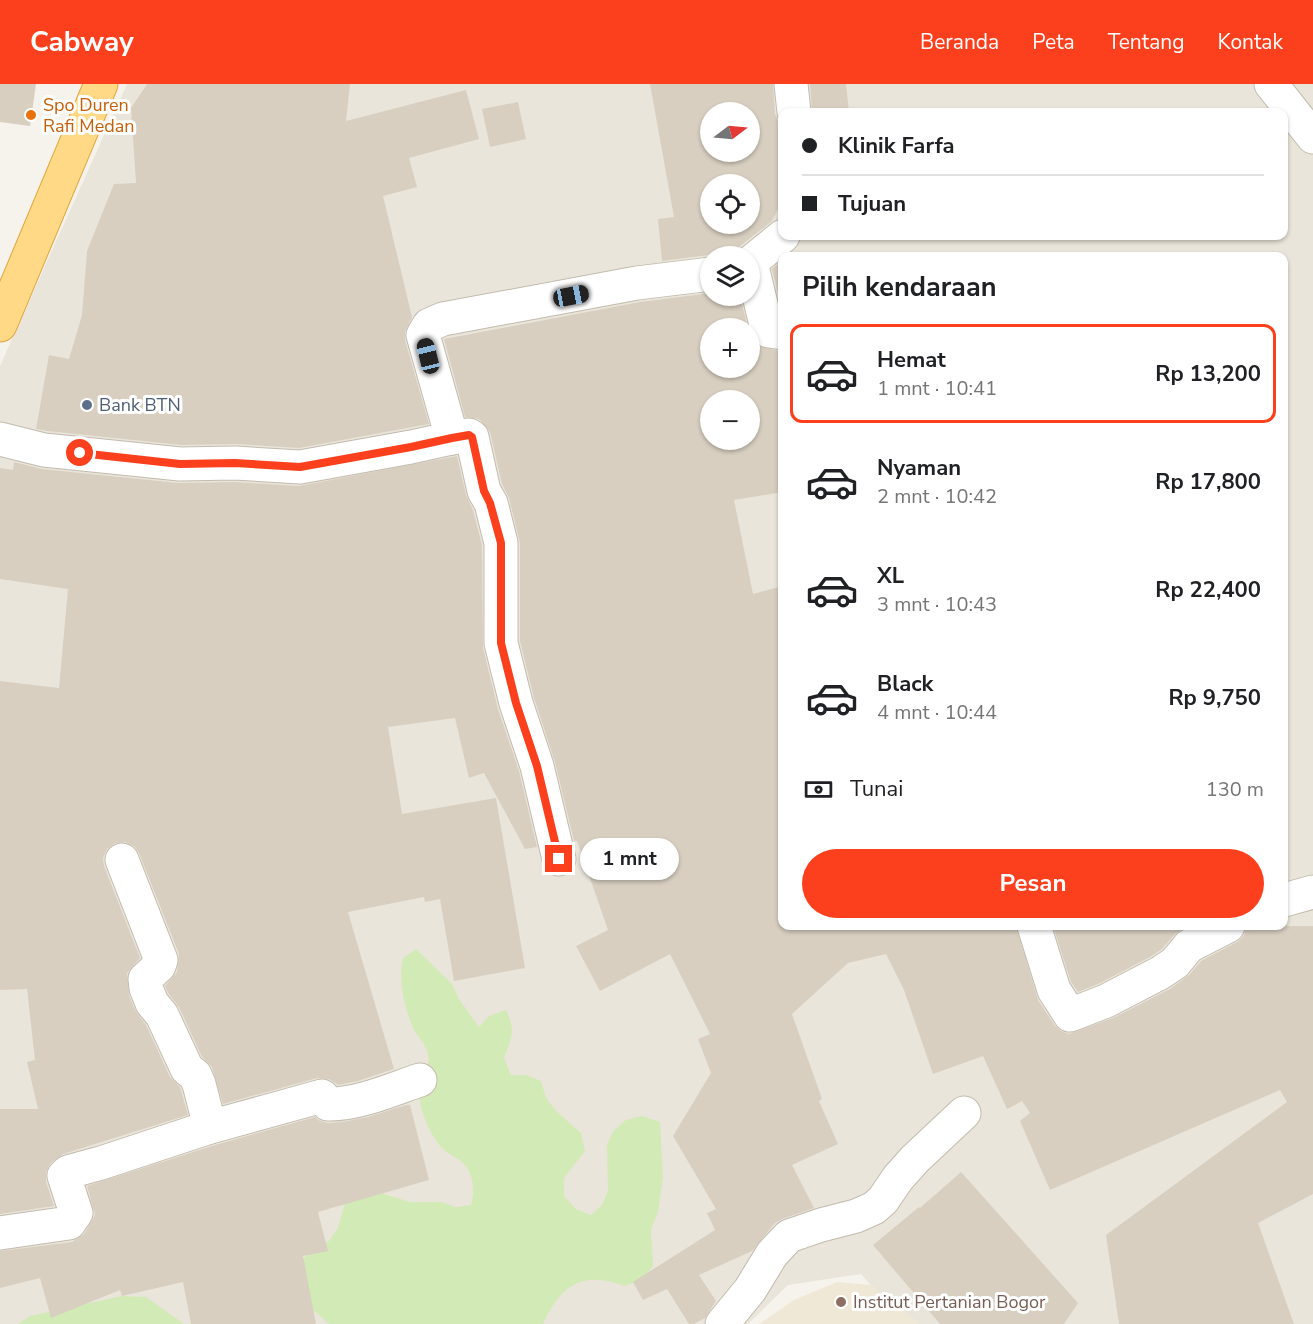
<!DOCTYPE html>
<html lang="id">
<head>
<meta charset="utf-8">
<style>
  body { margin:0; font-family:"Nunito Sans",sans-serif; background:#f2f2f2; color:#202124; height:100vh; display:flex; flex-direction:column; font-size:22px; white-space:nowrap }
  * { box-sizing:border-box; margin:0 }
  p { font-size:20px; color:#757577 }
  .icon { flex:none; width:33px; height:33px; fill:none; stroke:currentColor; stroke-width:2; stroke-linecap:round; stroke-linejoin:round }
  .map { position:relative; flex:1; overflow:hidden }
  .panel { position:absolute; left:778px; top:168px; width:510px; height:678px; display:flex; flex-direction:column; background:#fff; border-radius:12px; box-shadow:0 2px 4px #0004 }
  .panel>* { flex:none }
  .guide { position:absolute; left:778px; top:24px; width:510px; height:132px; border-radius:12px; box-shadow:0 2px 4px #0004; display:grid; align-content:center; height:132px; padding:0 24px; background:#fff }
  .needle { width:39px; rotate:74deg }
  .fabs { position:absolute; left:700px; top:18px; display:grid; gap:12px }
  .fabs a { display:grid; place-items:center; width:60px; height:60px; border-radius:50%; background:#fff; box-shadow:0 2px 4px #0004; font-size:30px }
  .end { position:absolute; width:27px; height:27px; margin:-14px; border:8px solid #fc3f1d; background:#fff; box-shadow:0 0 0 3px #fff }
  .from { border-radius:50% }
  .bubble { position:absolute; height:42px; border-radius:21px; background:#fff; box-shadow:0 2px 4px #0004; font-size:20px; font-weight:700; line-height:42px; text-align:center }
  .car { position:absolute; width:18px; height:36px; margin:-18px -9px; border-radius:8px; box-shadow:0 0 4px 2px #0007; background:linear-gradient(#222 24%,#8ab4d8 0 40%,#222 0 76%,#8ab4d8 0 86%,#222 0) }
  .guide b { display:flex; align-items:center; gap:21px; height:57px; font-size:22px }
  .guide b+b { border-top:2px solid #e0e0e0 }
  .guide i { width:15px; height:15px; background:#202124 }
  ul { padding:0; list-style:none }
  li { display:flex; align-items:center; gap:18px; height:99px; margin:0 12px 9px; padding:0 12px; border:3px solid transparent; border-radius:12px }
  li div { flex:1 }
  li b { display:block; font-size:22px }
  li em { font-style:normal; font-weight:700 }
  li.current { border-color:#fc3f1d }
  li>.icon { width:54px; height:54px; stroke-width:1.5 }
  h2 { padding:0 24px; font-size:27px; line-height:72px }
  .pay { display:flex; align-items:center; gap:15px; height:66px; padding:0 24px; font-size:22px }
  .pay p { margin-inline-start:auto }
  .cta { display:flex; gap:12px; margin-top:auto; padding:12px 24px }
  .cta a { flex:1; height:69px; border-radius:36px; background:#fc3f1d; color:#fff; font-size:24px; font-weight:700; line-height:69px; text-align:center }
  header { display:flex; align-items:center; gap:36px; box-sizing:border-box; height:84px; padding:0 30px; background:#fc3f1d; color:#fff }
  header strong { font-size:28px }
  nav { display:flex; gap:33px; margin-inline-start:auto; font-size:21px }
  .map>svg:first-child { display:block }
  .residential { fill:#eae5da; fill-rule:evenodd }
  .education { fill:#efe8d6 }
  .green { fill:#d2eab5 }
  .building { fill:#d8cfc1; fill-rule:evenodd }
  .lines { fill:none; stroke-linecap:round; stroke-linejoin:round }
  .minor-casing { stroke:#c2bbae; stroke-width:35 }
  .trunk-casing { stroke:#e0a43c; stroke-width:35 }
  .minor { stroke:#fff; stroke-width:33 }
  .trunk { stroke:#ffd985; stroke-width:33 }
  .route { stroke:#fc3f1d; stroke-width:8 }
  .food-dot { fill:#e8710a; stroke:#fff; stroke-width:2 }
  .service-dot { fill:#5c6f8a; stroke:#fff; stroke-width:2 }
  .education-dot { fill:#8d6e63; stroke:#fff; stroke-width:2 }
  .labels { text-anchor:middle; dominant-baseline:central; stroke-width:6; stroke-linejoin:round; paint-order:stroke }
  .food-label { font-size:18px; fill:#c56008; stroke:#fff; text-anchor:start }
  .service-label { font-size:18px; fill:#4e5e75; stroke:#fff; text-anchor:start }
  .education-label { font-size:18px; fill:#785e54; stroke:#fff; text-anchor:start }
</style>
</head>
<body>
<header>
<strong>Cabway</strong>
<nav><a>Beranda</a><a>Peta</a><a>Tentang</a><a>Kontak</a></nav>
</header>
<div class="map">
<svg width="1313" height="1240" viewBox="0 0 1313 1240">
  <rect width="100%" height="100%" fill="#f6f3ec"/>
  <!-- residential -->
  <path class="residential" d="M127,0H1313V1240H905L861,1190L788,1201L748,1240H0V282ZM711,28H750V68H711ZM783,28H1284V152H783ZM711,100H750V140H711ZM711,172H750V212H711ZM783,172H1284V842H783ZM711,244H750V284H711ZM711,316H750V356H711Z"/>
  <!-- education -->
  <polygon class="education" points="837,1198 871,1201 920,1240 759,1240 794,1216"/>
  <!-- green -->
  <g class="green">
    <path d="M416,865L452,900L459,915L479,943L489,932L506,926C516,947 512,953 504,974L511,991H526L541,997L546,1014L556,1027L581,1049L585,1067L564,1094V1112L576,1125L591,1131L602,1121L608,1107L607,1061L614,1046L626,1036L642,1032L660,1038L663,1093L658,1128L651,1145L653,1182L642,1196L624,1202C582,1186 561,1201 543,1240H329L309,1222L302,1176L314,1165L329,1157L338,1144L347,1112L378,1108L410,1118H441L456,1123L471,1121C475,1106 474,1090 462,1078C453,1071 444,1068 437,1058C426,1042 415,1016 421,997C425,988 430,980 428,970C426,960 416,951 412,942C404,920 398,896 403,874Z"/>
    <polygon points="122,1212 146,1213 184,1240 18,1240 30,1232"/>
  </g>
  <!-- building -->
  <g class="building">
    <polygon points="0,0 36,0 30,42 0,38"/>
    <polygon points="147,0 350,0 346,37 466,6 479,55 409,74 417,103 383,112 412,233 405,248 405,256 429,340 299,364 236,360 181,361 47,347 36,345 49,271 69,275 82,231 87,167 114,100 136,99 131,24"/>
    <path d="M650,0H773L775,30L779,39L783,42V115L772,137L739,163L733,172L709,171L662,177L658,135L674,133ZM711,28H750V68H711ZM711,100H750V140H711Z"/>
    <polygon points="810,0 846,0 849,28 812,28"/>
    <polygon points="518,18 526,55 490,63 482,25"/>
    <polygon points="783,176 783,230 772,185"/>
    <path d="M711,209V212H740L748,244H711V284H750V251L759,262L778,267L783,289V408L734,416L753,510L783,502V842H1016L1038,916L1055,942L1061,947L1069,950L1113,934L1170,905L1189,891L1201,877L1237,858L1244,852L1246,842H1313V1110L1258,1139L1294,1240H1119L1106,1151L1287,1018L1280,1006L1050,1106L1020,1037L1030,1029L1022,1017L1007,1025L983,972L933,990L904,906L886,870L848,879L792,930L822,1015L819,1017L838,1060L792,1081L814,1124L782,1135L775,1139L752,1167L699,1191L716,1217L705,1234L694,1240H689L667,1205L643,1216L633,1198L715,1146L707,1129L716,1125L673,1052L711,989L698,955L710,950L670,870L600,907L576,862L608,846L577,757H574L555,678L534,614L520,557V459L509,414L502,400L490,348L479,335L465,333L444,255L640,218ZM711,316H750V356H711Z"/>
    <polygon points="457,372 466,411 473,426 482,461 483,564 498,625 519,687 537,763 525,765 484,689 469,694 455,634 388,643 402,730 496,714 525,884 454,897 440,815 425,818 424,813 348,828 394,985 358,997 338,1001 329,995 317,994 223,1020 212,983 202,973 179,923 168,909 165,902 177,888 179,870 139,769 134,762 125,758 115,759 107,765 103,774 104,782 140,874 127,889 129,911 135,926 146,941 170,993 180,1003 188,1031 63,1070 51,1079 46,1088 46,1098 54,1122 0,1130 0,1025 38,1025 27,978 35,976 27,905 0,906 0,597 59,604 68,505 0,495 0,384 13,386 14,378 42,385 178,399 235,398 299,402"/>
    <polygon points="1053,842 1188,842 1175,850 1162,865 1150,873 1098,900 1078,908 1071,898"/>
    <polygon points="406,1021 410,1021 429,1096 318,1128 328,1167 303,1172 316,1240 191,1240 183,1198 122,1212 120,1206 51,1234 40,1194 0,1204 0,1167 72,1158 84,1150 95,1131 87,1102 215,1061 315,1033 320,1037 328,1039 342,1038 368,1033"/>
    <polygon points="961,1088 1078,1219 1064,1240 940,1240 873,1161 919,1123 920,1124"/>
  </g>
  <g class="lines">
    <defs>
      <g id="minor">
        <polyline points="791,0 794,28"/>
        <polyline points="1271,0 1313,53"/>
        <polyline points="783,249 769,247 766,241 751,178 783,152"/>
        <polyline points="0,355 44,366 180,380 235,379 300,383 411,363 452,354"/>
        <polyline points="559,775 537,682 516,619 501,559 501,459 491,419 484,407 472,353 469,351 452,354 423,251 429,241 443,235 637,199 711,190"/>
        <polyline points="122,776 161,876 159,882 145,895 146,904 152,919 162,931 187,985 195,991 199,1000 210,1043"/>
        <polyline points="1284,816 1313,808"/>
        <polyline points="1034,842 1054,906 1070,931 1106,917 1160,889 1175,879 1189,862 1228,842"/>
        <path d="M0,1149L69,1139L76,1129L64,1092L68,1088L101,1079L210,1043L322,1012L328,1020C357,1021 393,1005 420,996"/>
        <polyline points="722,1240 750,1206 772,1170 789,1152 821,1141 856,1132 874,1124 883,1116 898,1094 915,1075 964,1029"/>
      </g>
      <polyline id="trunk" points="0,241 101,0"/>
    </defs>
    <!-- minor casing -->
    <use href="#minor" class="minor-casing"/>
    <!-- trunk casing -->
    <use href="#trunk" class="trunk-casing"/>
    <!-- minor -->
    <use href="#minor" class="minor"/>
    <!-- trunk -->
    <use href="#trunk" class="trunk"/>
  </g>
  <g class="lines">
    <!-- route -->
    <polyline class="route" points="80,369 180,380 235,379 300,383 411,363 452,354 469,351 472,353 484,407 490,419 501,459 501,559 516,619 537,682 559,775"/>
  </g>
  <!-- markers -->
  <circle class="food-dot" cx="31" cy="31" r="6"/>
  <circle class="service-dot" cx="87" cy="321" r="6"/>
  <circle class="education-dot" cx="841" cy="1218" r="6"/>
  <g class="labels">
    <!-- food labels -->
    <g class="food-label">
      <text x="43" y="21">Spo Duren<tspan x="43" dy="21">Rafi Medan</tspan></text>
    </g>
    <!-- service labels -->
    <g class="service-label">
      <text x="99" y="321">Bank BTN</text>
    </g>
    <!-- education labels -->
    <g class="education-label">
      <text x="853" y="1218">Institut Pertanian Bogor</text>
    </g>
  </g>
</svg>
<div class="fabs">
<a><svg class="needle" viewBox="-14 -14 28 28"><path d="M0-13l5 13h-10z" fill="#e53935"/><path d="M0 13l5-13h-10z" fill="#757577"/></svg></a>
<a><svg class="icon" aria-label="locate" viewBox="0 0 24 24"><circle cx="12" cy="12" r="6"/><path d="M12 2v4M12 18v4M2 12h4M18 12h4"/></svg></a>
<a><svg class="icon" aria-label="layers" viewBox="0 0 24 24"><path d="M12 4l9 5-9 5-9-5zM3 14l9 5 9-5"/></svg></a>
<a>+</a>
<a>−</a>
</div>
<i class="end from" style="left:80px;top:369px"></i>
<i class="end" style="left:559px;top:775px"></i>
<div class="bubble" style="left:580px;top:754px;width:99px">1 mnt</div>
<i class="car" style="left:571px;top:212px;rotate:79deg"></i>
<i class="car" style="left:428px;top:272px;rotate:346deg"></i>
<div class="guide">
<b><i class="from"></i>Klinik Farfa</b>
<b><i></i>Tujuan</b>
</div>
<section class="panel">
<h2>Pilih kendaraan</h2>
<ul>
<li class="current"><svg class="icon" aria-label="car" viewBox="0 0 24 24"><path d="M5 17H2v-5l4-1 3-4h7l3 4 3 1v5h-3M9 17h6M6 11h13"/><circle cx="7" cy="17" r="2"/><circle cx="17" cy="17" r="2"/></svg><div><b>Hemat</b><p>1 mnt · 10:41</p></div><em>Rp 13,200</em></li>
<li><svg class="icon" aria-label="car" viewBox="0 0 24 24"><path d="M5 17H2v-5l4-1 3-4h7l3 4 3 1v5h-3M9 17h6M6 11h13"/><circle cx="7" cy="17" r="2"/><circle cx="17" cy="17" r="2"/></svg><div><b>Nyaman</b><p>2 mnt · 10:42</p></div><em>Rp 17,800</em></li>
<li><svg class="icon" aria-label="car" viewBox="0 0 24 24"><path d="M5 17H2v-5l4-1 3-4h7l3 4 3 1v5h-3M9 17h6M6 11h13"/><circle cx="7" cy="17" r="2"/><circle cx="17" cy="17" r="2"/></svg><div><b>XL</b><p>3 mnt · 10:43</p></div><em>Rp 22,400</em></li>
<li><svg class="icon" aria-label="car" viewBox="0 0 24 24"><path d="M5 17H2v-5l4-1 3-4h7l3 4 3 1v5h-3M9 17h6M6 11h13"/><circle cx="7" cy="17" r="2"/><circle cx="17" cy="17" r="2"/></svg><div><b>Black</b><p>4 mnt · 10:44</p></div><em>Rp 9,750</em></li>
</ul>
<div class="pay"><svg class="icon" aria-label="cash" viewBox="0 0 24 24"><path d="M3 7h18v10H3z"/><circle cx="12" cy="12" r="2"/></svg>Tunai<p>130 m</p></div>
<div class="cta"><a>Pesan</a></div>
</section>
</div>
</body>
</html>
